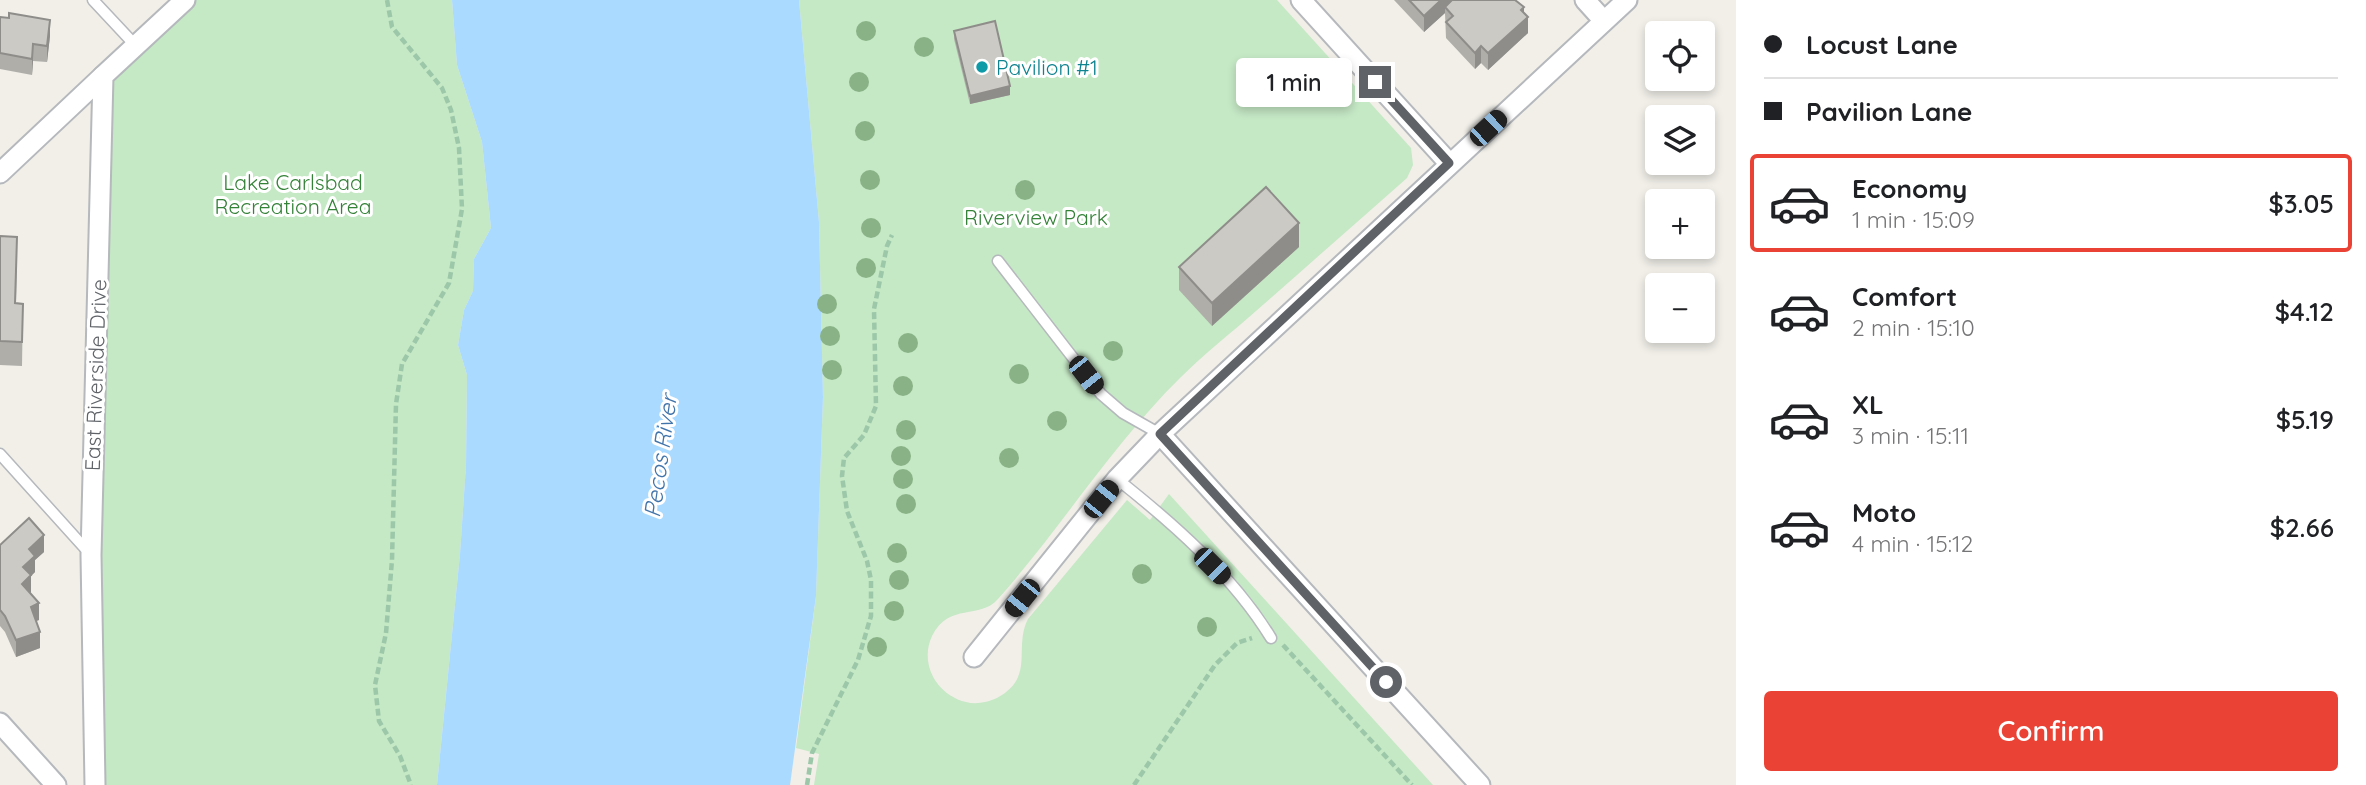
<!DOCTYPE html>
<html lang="en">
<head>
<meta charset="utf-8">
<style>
  body { margin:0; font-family:Quicksand,sans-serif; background:#f2f2f2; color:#202124; height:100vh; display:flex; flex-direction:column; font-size:26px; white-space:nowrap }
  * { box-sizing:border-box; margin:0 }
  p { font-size:23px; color:#757577 }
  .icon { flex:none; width:38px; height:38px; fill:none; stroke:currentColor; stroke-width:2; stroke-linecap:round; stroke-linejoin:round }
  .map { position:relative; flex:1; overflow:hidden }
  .sheet { display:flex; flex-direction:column; background:#fff; width:630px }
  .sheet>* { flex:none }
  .top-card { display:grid; align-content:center; height:154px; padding:0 28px; background:#fff }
  .fabs { position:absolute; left:1645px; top:21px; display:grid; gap:14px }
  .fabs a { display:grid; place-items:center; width:70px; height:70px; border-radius:7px; background:#fff; box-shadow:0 4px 10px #0003; font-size:35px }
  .end { position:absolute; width:32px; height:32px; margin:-16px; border:9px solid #5f6368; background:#fff; box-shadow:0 0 0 4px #fff }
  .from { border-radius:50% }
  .bubble { position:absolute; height:49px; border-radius:7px; background:#fff; box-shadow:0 4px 10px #0003; font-size:23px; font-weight:600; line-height:49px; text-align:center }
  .car { position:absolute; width:21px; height:42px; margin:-21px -10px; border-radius:9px; box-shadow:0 0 5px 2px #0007; background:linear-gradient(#222 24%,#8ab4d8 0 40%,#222 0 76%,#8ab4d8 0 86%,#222 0) }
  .top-card b { display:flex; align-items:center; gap:24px; height:66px; font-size:26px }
  .top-card b+b { border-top:2px solid #e0e0e0 }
  .top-card i { width:18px; height:18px; background:#202124 }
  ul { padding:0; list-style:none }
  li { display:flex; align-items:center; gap:21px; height:98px; margin:0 14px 10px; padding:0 14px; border:4px solid transparent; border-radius:7px }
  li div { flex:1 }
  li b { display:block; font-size:26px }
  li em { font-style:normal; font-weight:600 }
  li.current { border-color:#ea4335 }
  li>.icon { width:63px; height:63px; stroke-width:1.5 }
  .action { display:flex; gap:14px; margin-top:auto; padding:14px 28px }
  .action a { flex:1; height:80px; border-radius:7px; background:#ea4335; color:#fff; font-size:28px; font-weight:600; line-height:80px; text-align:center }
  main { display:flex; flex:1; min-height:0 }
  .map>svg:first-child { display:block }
  .green { fill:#c5e8c5 }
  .water { fill:#aadaff }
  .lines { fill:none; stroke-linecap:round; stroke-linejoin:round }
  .lane-casing { stroke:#b5b8bc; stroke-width:13 }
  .street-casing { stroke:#b5b8bc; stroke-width:23 }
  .path { stroke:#9cc7a9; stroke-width:4.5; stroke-dasharray:7 3.5; stroke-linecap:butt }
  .lane { stroke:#fff; stroke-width:10 }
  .street { stroke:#fff; stroke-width:19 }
  .tree { fill:#89b387 }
  .wall { fill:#afaea9 }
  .shaded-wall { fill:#8f8d8a }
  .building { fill:#cccac5; stroke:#8f8d8a; stroke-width:2 }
  .route { stroke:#5f6368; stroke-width:9 }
  .culture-dot { fill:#0f9aa8; stroke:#fff; stroke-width:2.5 }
  .labels { text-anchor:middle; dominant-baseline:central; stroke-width:6; stroke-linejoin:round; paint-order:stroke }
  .culture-label { font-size:21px; fill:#0d838f; stroke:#fff; text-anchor:start }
  .park-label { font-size:21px; fill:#348238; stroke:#fff }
  .street-label { font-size:21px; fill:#5f6368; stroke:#fff }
  .water-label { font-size:23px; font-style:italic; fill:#4174aa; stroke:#fff }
</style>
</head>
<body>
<main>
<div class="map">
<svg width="1736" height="785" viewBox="0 0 1736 785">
  <rect width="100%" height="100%" fill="#f1efe8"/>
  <!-- green -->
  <g class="green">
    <polygon points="185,0 452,0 457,65 482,142 491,228 474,259 473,291 464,310 458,345 467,375 466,465 460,554 437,785 95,785 103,76"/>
    <path d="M799,0H1277L1411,148L1413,165L1407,178C1357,222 1306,267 1256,311C1231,333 1204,354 1180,378C1112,445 1061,528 998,599C980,620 949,602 932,636C919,664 937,695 966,702C976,705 988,702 997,698C1036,677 1013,648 1028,619L1127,500L1150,520L1169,494L1433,785H814L819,754L796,748L816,596L823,397L819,222Z"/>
  </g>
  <!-- water -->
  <polygon class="water" points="452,0 799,0 819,222 823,397 816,596 790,785 437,785 460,554 466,465 467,375 458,345 464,310 473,291 474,259 491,228 482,142 457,65"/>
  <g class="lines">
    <defs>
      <g id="lane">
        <polyline points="93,0 136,46"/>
        <polyline points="998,261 1101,394 1123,413 1160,434"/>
        <polyline points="0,454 91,555"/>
        <path d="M1117,479C1174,524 1233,576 1271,638"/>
      </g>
      <g id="street">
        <polyline points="1301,0 1449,163"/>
        <polyline points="1585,0 1604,21"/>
        <polyline points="0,173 103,76"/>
        <polyline points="1160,434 1480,785"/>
        <polyline points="974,657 1117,479 1160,434 1627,0"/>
        <polyline points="0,723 56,785"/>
        <polyline points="95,785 91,555 103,76 185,0"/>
      </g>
    </defs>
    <!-- lane casing -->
    <use href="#lane" class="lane-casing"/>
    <!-- street casing -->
    <use href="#street" class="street-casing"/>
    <!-- path -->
    <g class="path">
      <polyline points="387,0 392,27 442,88 451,110 459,148 462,209 449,283 402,364 396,404 392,560 386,633 375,685 379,721 400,756 411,785"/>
      <polyline points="1283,645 1412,785"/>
      <polyline points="807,785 812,753 858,660 871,616 871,580 867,561 847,511 842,476 844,458 864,435 876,406 874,309 887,246 892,235"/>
      <polyline points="1134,785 1215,665 1237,643 1252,638"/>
    </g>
    <!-- lane -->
    <use href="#lane" class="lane"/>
    <!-- street -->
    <use href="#street" class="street"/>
  </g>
  <!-- trees -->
  <g class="tree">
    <circle cx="866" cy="31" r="10"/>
    <circle cx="924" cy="47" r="10"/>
    <circle cx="859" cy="82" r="10"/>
    <circle cx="865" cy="131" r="10"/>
    <circle cx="870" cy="180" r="10"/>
    <circle cx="1025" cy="190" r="10"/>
    <circle cx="871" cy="228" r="10"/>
    <circle cx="866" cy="268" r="10"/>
    <circle cx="827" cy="304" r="10"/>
    <circle cx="830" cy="336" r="10"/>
    <circle cx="908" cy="343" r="10"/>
    <circle cx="1113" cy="351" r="10"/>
    <circle cx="832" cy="370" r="10"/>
    <circle cx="1019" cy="374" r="10"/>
    <circle cx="903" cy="386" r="10"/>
    <circle cx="1057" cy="421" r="10"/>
    <circle cx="906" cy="430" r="10"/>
    <circle cx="901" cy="456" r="10"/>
    <circle cx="1009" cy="458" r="10"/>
    <circle cx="903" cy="479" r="10"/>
    <circle cx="906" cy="504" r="10"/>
    <circle cx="897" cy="553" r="10"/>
    <circle cx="1142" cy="574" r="10"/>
    <circle cx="899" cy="580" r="10"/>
    <circle cx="894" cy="611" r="10"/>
    <circle cx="1207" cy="627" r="10"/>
    <circle cx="877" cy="647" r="10"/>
  </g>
  <!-- wall -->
  <g class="wall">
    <polygon points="1394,0 1515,0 1524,13 1528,33 1488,70 1481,63 1475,69 1446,38 1445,13 1424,32"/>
    <polygon points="0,17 50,36 47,62 33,61 32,75 0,69"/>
    <polygon points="954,31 1010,95 970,104 954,39"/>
    <polygon points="0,236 17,260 16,303 23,304 22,366 0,365"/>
    <polygon points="1299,247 1212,326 1179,290 1179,267"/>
    <polygon points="0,545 44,552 35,560 35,572 31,576 31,592 30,593 39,620 36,621 40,648 16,657 5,632 0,626"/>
  </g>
  <!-- shaded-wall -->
  <g class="shaded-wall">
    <polygon points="1441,0 1459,0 1445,7 1445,13 1424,32 1424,16"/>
    <polygon points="1524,7 1524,20 1528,17 1528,33 1488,70 1488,53"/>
    <polygon points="50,20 50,36 47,62 47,46"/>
    <polygon points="33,44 33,61 32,75 32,59"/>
    <polygon points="1481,46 1481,63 1475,69 1475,53"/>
    <polygon points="1010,86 1010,95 970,104 970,96"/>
    <polygon points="1299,223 1299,247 1212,326 1212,303"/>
    <polygon points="44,535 44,552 35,560 35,572 31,576 31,592 22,601 23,567 29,549"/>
    <polygon points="39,603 39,620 31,623 31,607"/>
    <polygon points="40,632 40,648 16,657 16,640"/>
  </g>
  <!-- building -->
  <g class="building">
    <polygon points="1409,0 1441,0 1424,16"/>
    <polygon points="1452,0 1515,0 1524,7 1521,10 1528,17 1488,53 1481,46 1475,53 1446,22 1453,16 1445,7"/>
    <polygon points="9,13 50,20 47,46 33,44 32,59 0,53 0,17 9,18"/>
    <polygon points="995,21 1010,86 970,96 954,31"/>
    <polygon points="1266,187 1299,223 1212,303 1179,267"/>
    <polygon points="0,236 17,237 15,303 23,304 22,342 0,341"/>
    <polygon points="29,518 44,535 29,549 35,556 23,567 31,575 22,584 39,603 31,607 40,632 16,640 5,616 0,610 0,545"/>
  </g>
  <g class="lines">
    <!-- route -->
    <polyline class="route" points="1375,82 1449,163 1160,434 1386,682"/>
  </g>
  <!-- markers -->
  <circle class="culture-dot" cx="982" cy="67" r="7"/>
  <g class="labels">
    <!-- culture labels -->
    <g class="culture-label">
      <text x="996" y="67">Pavilion #1</text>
    </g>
    <!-- park labels -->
    <g class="park-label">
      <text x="293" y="182">Lake Carlsbad<tspan x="293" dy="24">Recreation Area</tspan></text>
      <text x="1036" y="217">Riverview Park</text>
    </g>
    <!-- street labels -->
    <g class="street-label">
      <text transform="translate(95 375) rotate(-88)">East Riverside Drive</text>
    </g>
    <!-- water labels -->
    <g class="water-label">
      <text transform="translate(660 456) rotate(-82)">Pecos River</text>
    </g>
  </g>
</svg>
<div class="fabs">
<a><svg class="icon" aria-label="locate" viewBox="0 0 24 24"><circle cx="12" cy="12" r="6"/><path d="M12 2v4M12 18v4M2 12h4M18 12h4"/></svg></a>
<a><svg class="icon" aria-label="layers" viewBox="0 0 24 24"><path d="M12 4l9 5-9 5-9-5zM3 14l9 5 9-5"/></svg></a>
<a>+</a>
<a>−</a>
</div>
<i class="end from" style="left:1386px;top:682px"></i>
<i class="end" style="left:1375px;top:82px"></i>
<div class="bubble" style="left:1236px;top:58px;width:116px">1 min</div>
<i class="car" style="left:1488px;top:128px;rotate:47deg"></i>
<i class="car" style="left:1086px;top:375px;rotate:142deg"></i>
<i class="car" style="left:1101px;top:499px;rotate:39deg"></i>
<i class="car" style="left:1212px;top:566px;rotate:135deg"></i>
<i class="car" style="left:1022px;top:598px;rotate:219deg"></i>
</div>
<section class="sheet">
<div class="top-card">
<b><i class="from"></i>Locust Lane</b>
<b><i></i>Pavilion Lane</b>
</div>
<ul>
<li class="current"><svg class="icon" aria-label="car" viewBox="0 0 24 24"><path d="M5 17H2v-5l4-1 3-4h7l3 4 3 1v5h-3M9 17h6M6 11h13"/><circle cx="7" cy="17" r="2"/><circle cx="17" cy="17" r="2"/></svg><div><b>Economy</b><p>1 min · 15:09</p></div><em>$3.05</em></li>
<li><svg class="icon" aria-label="car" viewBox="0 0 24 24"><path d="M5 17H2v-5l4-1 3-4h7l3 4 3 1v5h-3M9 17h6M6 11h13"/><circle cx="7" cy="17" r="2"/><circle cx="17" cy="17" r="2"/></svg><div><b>Comfort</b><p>2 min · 15:10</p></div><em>$4.12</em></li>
<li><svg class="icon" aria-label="car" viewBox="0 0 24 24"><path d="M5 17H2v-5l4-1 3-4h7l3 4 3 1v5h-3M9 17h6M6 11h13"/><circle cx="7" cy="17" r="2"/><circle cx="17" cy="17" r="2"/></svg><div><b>XL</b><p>3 min · 15:11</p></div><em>$5.19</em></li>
<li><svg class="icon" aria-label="car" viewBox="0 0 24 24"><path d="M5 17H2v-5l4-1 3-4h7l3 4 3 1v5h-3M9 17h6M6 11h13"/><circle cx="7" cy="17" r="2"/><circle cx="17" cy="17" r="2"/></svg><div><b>Moto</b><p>4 min · 15:12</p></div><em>$2.66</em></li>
</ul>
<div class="action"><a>Confirm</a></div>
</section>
</main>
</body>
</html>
